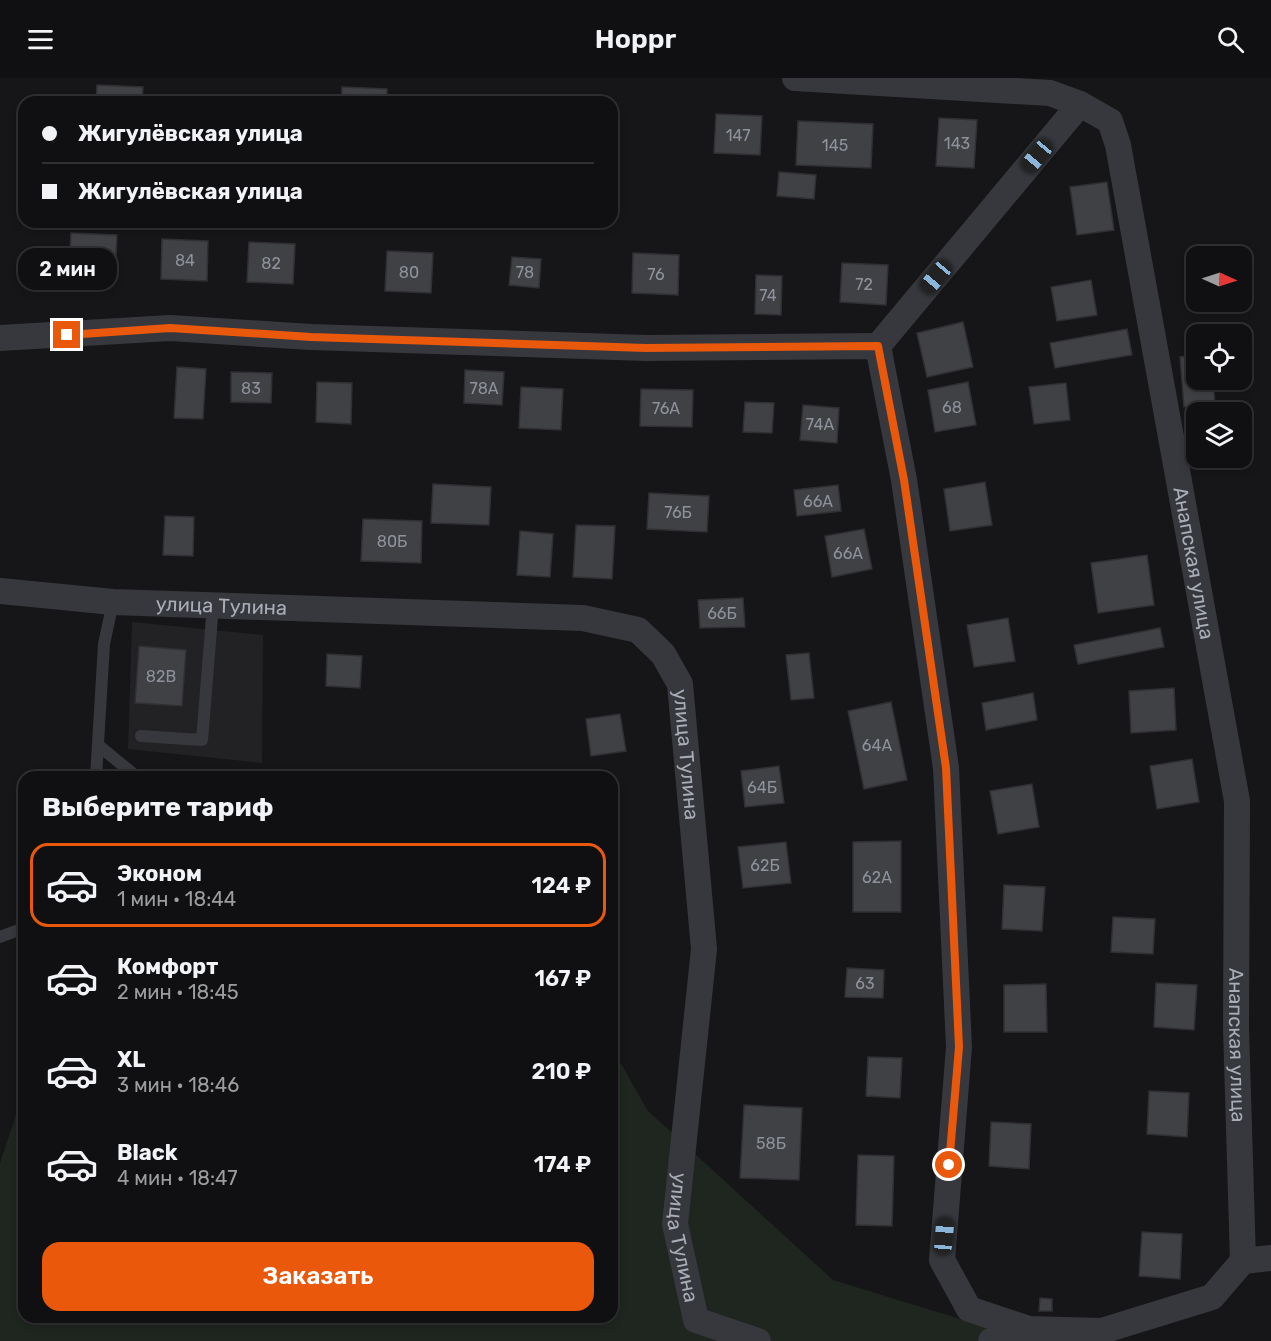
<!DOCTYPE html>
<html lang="ru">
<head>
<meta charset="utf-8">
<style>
  body { margin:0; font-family:Rubik,sans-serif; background:#19191b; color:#f1f3f6; height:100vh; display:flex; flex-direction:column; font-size:22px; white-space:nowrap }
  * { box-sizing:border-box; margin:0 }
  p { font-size:20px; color:#9c9d9f }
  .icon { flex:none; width:33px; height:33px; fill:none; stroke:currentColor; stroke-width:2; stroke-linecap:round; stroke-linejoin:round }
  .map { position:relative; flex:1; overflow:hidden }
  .panel { position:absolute; left:18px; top:693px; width:600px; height:552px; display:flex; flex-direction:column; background:#101012; border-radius:18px; box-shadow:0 3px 9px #0003,0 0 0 2px #303032 }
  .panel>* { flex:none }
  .hud { position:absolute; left:18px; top:18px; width:600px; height:132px; border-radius:18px; box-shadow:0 3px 9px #0003,0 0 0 2px #303032; display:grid; align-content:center; height:132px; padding:0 24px; background:#101012 }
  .needle { width:39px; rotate:93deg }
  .controls { position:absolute; left:1186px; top:168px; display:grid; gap:12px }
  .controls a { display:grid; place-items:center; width:66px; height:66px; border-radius:12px; background:#101012; box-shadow:0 3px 9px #0003,0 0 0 2px #303032; font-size:30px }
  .end { position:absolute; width:27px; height:27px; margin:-14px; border:8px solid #ea580c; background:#fff; box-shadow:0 0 0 3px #fff }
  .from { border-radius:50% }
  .bubble { position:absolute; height:42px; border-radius:18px; background:#101012; box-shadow:0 3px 9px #0003,0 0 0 2px #303032; font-size:20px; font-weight:600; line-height:42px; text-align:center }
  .car { position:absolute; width:18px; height:36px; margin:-18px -9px; border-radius:8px; box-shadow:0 0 4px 2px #0007; background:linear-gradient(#222 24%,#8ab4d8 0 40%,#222 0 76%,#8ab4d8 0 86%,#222 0) }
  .hud b { display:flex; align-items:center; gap:21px; height:57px; font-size:22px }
  .hud b+b { border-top:2px solid #303032 }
  .hud i { width:15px; height:15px; background:#f1f3f6 }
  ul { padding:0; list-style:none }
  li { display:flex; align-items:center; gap:18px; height:84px; margin:0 12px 9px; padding:0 12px; border:3px solid transparent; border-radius:18px }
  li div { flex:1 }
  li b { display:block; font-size:22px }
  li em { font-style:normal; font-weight:600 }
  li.on { border-color:#ea580c }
  li>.icon { width:54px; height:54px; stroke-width:1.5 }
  h2 { padding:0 24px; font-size:27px; line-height:72px }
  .button { display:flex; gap:12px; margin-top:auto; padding:12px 24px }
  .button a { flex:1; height:69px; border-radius:18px; background:#ea580c; color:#fff; font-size:24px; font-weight:600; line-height:69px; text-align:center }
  header { display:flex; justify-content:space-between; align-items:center; height:78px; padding:0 24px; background:#101012; font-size:27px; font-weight:600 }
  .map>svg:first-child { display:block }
  .built { fill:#222225 }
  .green { fill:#1e261f }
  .building { fill:#404145; stroke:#303034; stroke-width:1.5 }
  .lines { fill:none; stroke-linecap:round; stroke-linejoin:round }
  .lane { stroke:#37383d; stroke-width:12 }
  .street { stroke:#37383d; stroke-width:26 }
  .route { stroke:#ea580c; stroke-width:8 }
  .labels { text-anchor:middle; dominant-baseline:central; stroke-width:4.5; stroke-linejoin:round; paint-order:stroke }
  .number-label { font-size:16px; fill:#8e929b }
  .street-label { font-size:20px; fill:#a8adb8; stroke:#111113 }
</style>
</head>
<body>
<header><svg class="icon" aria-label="menu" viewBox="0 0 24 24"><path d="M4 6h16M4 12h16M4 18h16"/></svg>Hoppr<svg class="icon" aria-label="search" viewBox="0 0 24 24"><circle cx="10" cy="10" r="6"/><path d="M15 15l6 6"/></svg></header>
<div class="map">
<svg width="1271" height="1263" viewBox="0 0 1271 1263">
  <rect width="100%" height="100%" fill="#161618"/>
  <!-- built -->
  <polygon class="built" points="132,544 263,557 262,685 128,671"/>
  <!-- green -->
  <polygon class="green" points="612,970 648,1033 833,1202 960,1241 1049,1259 1092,1263 0,1263 0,1085 24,1013 24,1239 612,1239"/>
  <!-- building -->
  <g class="building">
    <polygon points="97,7 143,9 142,24 96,24"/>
    <polygon points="342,9 387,11 387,24 341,24"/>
    <polygon points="716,36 762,38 760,77 714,75"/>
    <polygon points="939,40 977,42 974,90 936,88"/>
    <polygon points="798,43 873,46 871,90 796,87"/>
    <polygon points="779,94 816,97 814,121 777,118"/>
    <polygon points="1107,104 1114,152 1077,157 1070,109"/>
    <polygon points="71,155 117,157 115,197 69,195"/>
    <polygon points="162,161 208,163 207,203 161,201"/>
    <polygon points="249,164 295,166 293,206 247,204"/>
    <polygon points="387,173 433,175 431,215 385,213"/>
    <polygon points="633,175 679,177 678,217 632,215"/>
    <polygon points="512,179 541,181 539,210 509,207"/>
    <polygon points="842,185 888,187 886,227 840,224"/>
    <polygon points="756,197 782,198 781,237 755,236"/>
    <polygon points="1091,202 1097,237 1057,243 1051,209"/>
    <polygon points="963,244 973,289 927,299 917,255"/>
    <polygon points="1127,251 1132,277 1055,290 1050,265"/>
    <polygon points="1197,277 1197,302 1213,302 1215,326 1184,329 1180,279"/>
    <polygon points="177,289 206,291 203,341 174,340"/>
    <polygon points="465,292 504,294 502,327 464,325"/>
    <polygon points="231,294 272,295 271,325 231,324"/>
    <polygon points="317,304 352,305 351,346 316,344"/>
    <polygon points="968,304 976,347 935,354 928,312"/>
    <polygon points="1066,305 1070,342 1034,346 1029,309"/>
    <polygon points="521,309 563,311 561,352 519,350"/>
    <polygon points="641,311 693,312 692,349 640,348"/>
    <polygon points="745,324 774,325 772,355 743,354"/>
    <polygon points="803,327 839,330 837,365 800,362"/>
    <polygon points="985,404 992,447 950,453 944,411"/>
    <polygon points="433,406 491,409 489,447 431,445"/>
    <polygon points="838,407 841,433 797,438 794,412"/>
    <polygon points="649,415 709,418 707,454 647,451"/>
    <polygon points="165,438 194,439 193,478 163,477"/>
    <polygon points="363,441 422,443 421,485 361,483"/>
    <polygon points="576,447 615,448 612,501 573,499"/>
    <polygon points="864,451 872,491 832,499 825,458"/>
    <polygon points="520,453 553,456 550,499 517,497"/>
    <polygon points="1147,477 1154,527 1098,535 1091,485"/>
    <polygon points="743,520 745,549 700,550 698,522"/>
    <polygon points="1008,540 1015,583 974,589 967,547"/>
    <polygon points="1160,550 1164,569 1078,586 1074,567"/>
    <polygon points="139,568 186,572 182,628 135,625"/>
    <polygon points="809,575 814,620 791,622 786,577"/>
    <polygon points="327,576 362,578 360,610 326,608"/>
    <polygon points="1174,610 1176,652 1131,655 1129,613"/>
    <polygon points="1033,615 1037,642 986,652 982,625"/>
    <polygon points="891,624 907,702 864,711 848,633"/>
    <polygon points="620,636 626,673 591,678 586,641"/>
    <polygon points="1192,681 1199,724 1157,731 1150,688"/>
    <polygon points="779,688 784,725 745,729 741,693"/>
    <polygon points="1032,706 1039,749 998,756 990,713"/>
    <polygon points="901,763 901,834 853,834 853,764"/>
    <polygon points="786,764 791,805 743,810 738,769"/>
    <polygon points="1004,807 1045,809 1042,853 1002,851"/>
    <polygon points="1113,839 1155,841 1153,876 1111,874"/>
    <polygon points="847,890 884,892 883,920 845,919"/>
    <polygon points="1156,905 1197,907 1194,952 1154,949"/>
    <polygon points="1046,906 1047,954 1004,954 1004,907"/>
    <polygon points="868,979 902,980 900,1020 866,1018"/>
    <polygon points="1149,1013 1189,1015 1187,1059 1147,1056"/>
    <polygon points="744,1027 802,1030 799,1102 740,1100"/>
    <polygon points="991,1044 1031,1046 1029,1091 989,1088"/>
    <polygon points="858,1077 894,1078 892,1148 856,1147"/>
    <polygon points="1142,1154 1182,1156 1180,1201 1139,1198"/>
    <polygon points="1040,1220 1052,1221 1052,1233 1039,1233"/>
  </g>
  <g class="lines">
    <!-- lane -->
    <g class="lane">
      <polyline points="141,658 202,662 213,527"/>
      <polyline points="98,667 137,699"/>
      <polyline points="96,699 104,566 113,524"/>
      <polyline points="0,859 24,850"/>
    </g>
    <!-- street -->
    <g class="street">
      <path id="s1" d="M795,0L1050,15L1080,26L1110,43L1118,67L1237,723L1236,950L1243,1183"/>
      <polyline points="0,260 170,250 311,259 646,270 878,268 904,402 946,690 959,969 942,1182 969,1231 1029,1251 1102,1253 1212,1219 1243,1183 1271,1180"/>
      <polyline points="878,268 1080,26"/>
      <path id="s2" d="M0,513L113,524L583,540L638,552L663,576L680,606L704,871L675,1146L696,1242L758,1263"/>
      <polyline points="991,1263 1029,1251"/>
    </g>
  </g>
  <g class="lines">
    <!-- route -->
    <polyline class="route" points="67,257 170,250 311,259 646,270 878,268 904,402 946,690 959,969 949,1087"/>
  </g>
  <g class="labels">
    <!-- number labels -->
    <g class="number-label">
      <text x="738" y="57">147</text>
      <text x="957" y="65">143</text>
      <text x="835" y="67">145</text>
      <text x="185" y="182">84</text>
      <text x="271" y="185">82</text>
      <text x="409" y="194">80</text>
      <text x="525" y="194">78</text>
      <text x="656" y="196">76</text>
      <text x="864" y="206">72</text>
      <text x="768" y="217">74</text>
      <text x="251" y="310">83</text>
      <text x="484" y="310">78А</text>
      <text x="952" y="329">68</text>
      <text x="666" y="330">76А</text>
      <text x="820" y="346">74А</text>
      <text x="818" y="423">66А</text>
      <text x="678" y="434">76Б</text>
      <text x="392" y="463">80Б</text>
      <text x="848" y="475">66А</text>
      <text x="722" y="535">66Б</text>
      <text x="161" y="598">82В</text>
      <text x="877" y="667">64А</text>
      <text x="762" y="709">64Б</text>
      <text x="765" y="787">62Б</text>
      <text x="877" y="799">62А</text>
      <text x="865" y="905">63</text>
      <text x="771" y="1065">58Б</text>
    </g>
    <!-- street labels -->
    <g class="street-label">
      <text stroke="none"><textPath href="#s1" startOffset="772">Анапская улица</textPath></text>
      <text stroke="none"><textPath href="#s2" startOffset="222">улица Тулина</textPath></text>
      <text stroke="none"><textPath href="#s2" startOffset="780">улица Тулина</textPath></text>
      <text stroke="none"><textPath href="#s1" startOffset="1258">Анапская улица</textPath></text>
      <text stroke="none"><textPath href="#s2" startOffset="1266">улица Тулина</textPath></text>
    </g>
  </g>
</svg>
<div class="controls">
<a><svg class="needle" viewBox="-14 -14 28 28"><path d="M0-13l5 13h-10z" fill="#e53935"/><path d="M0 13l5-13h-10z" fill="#9c9d9f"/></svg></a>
<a><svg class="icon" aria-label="locate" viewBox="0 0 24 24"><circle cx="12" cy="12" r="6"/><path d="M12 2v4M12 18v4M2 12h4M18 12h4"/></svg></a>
<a><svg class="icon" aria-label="layers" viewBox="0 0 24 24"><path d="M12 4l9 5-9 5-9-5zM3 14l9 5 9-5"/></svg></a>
</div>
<i class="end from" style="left:949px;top:1087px"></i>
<i class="end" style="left:67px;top:257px"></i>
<div class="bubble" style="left:18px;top:170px;width:99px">2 мин</div>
<i class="car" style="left:1037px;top:78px;rotate:220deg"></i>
<i class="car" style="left:936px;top:199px;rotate:220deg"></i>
<i class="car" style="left:944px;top:1158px;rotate:5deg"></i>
<div class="hud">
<b><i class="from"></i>Жигулёвская улица</b>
<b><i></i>Жигулёвская улица</b>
</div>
<section class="panel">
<h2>Выберите тариф</h2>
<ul>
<li class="on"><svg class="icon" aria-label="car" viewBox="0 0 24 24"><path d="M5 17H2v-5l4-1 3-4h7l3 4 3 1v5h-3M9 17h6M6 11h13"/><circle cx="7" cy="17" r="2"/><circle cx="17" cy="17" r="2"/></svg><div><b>Эконом</b><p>1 мин · 18:44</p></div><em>124 ₽</em></li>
<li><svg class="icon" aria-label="car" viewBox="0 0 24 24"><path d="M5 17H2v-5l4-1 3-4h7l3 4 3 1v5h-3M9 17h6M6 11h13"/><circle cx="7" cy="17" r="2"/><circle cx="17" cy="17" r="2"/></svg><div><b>Комфорт</b><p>2 мин · 18:45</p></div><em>167 ₽</em></li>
<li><svg class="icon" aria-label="car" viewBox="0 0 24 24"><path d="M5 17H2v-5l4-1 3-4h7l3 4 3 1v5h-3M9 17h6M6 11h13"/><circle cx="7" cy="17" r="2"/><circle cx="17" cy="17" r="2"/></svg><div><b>XL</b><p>3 мин · 18:46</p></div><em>210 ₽</em></li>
<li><svg class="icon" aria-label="car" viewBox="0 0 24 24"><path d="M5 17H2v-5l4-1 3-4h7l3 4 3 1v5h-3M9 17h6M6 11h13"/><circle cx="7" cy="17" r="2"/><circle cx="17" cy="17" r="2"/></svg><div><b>Black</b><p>4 мин · 18:47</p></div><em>174 ₽</em></li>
</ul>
<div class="button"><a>Заказать</a></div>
</section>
</div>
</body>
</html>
